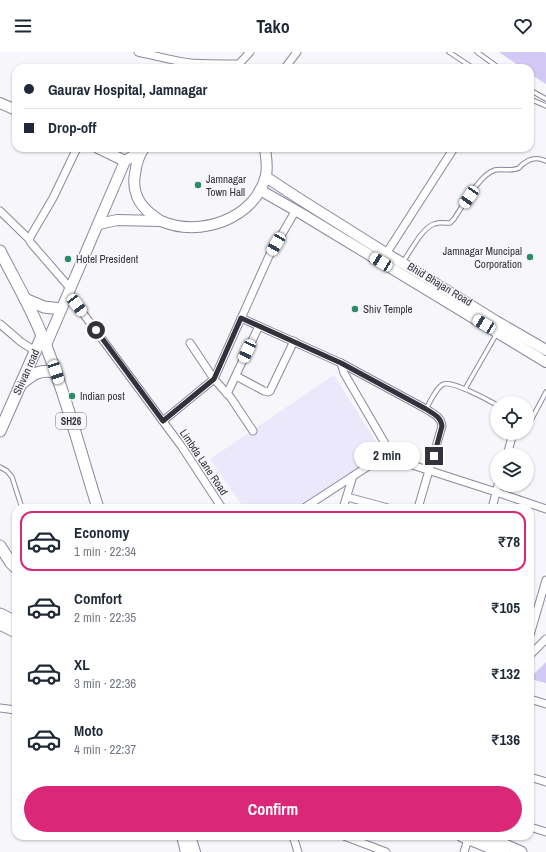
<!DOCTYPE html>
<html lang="en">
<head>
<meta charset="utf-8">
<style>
  body { margin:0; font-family:"Archivo Narrow",sans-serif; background:#f6f6f7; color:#1f2937; height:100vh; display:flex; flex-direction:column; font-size:15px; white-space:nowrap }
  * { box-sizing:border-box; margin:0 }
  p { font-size:13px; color:#747a83 }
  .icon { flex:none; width:22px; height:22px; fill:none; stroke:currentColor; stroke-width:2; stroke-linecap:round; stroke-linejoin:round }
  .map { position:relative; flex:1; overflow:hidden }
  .sheet { position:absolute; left:12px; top:452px; width:522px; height:336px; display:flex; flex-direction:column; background:#fff; border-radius:12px; box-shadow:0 1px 3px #0004 }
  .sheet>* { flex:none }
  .guide { position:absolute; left:12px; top:12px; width:522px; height:88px; border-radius:12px; box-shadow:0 1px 3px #0004; display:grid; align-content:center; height:88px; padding:0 12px; background:#fff }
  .buttons { position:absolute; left:490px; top:344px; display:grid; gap:8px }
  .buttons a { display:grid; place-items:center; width:44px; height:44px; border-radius:50%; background:#fff; box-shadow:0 1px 3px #0004; font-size:20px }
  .end { position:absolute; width:18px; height:18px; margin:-9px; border:5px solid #33313b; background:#fff; box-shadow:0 0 0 2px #fff }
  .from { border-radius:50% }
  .bubble { position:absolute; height:28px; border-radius:14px; background:#fff; box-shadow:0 1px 3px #0004; font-size:13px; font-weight:700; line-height:28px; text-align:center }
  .car { position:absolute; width:12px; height:24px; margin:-12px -6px; border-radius:5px; box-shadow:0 0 3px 1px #0007; background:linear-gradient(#fff 24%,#345 0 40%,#fff 0 76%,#345 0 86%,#fff 0) }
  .guide b { display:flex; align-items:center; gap:14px; height:38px; font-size:15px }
  .guide b+b { border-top:1px solid #e0e1e3 }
  .guide i { width:10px; height:10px; background:#1f2937 }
  ul { padding:7px 0 0; list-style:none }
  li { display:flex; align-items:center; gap:12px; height:60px; margin:0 8px 6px; padding:0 4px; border:2px solid transparent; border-radius:12px }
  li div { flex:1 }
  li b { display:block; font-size:15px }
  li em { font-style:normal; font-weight:700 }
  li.on { border-color:#db2777 }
  li>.icon { width:36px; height:36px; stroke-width:1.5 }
  .primary-button { display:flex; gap:8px; margin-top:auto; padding:8px 12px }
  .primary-button a { flex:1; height:46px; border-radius:24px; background:#db2777; color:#fff; font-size:16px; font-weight:700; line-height:46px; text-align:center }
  header { display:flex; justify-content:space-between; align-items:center; height:52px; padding:0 12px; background:#fff; font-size:18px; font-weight:700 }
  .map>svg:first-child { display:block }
  .built { fill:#ece8fc }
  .green { fill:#d2c9f4 }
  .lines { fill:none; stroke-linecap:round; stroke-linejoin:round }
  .service-casing { stroke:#8b879f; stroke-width:5.5 }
  .minor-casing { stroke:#8b879f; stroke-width:9 }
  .secondary-casing { stroke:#8b879f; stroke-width:12 }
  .primary-casing { stroke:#8b879f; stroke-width:13 }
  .service { stroke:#fff; stroke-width:3.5 }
  .minor { stroke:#fff; stroke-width:7 }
  .secondary { stroke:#fff; stroke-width:10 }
  .primary { stroke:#fff; stroke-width:11 }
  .route { stroke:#33313b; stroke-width:5 }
  .poi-dot { fill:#2c8c65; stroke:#f7f6fb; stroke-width:1.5 }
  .labels { text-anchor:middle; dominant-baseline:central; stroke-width:3; stroke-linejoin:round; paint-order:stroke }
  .shield { fill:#f7f6fb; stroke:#6e6c75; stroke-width:1 }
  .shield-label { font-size:10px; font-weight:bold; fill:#33313b }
  .poi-label { font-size:11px; fill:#33313b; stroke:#f7f6fb; text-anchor:start }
  .street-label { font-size:11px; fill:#33313b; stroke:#f7f6fb }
</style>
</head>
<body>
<header><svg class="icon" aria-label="menu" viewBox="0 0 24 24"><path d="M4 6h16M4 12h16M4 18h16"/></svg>Tako<svg class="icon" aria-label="heart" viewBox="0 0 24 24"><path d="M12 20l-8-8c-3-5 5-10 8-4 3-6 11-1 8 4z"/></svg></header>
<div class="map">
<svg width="546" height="800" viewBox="0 0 546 800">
  <rect width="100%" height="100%" fill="#f7f6fb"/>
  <!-- built -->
  <polygon class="built" points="334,323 384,403 296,456 244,456 210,407"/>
  <!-- green -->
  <g class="green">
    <polygon points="499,0 545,0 546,1 546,32 530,22 530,16 522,16"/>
    <polygon points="546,610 546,631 530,627 530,626"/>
  </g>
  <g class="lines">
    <defs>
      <g id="service">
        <polyline points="449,0 473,16"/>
        <polyline points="477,0 499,16"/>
        <polyline points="530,38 546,47"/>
        <polyline points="530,47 546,54"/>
        <path d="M403,210C410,200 422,176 434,172C439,170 445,171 450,171L454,167C462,155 480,122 495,118C503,116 511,120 519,116C521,114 523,111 526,110C533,105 539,106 546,109"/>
        <polyline points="465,337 497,281"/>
        <path d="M426,357C430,350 437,334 444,332C453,329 488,348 497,353"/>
        <polyline points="529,372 546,340"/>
        <polyline points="0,415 7,419 12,425 22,456"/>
      </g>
      <g id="minor">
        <path d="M138,0C156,4 173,9 191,11C207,12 223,12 239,12L250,0"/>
        <polyline points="285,16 297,0"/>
        <polyline points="0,159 29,187 31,191 70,236"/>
        <polyline points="29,187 53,146 77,96"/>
        <polyline points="384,205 454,96"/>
        <polyline points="68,241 182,395 222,456"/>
        <path d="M241,266L341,311L426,357C434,362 441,365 442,374L418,456"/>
        <polyline points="0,272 21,290 35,299"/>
        <polyline points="190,291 214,327 231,346 253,379"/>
        <polyline points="341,311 344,321 390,400 394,406 409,412 496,440 546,457"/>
        <polyline points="236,324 264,339 268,340 270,339 294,289"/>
        <polyline points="227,342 259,274"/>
        <polyline points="163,369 214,327 269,204 296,158"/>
        <polyline points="507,403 512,385"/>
        <polyline points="347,445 388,456"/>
        <polyline points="304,456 390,400"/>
        <polyline points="343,456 353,424"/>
        <polyline points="492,456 498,433"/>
        <polyline points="530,583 546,528"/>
        <polyline points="530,603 546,587"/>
        <polyline points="530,647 546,652"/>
        <polyline points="0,656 16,658"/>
        <polyline points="530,725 546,730"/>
        <polyline points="530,775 546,780"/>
        <polyline points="293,784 298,800"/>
        <polyline points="344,784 386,800"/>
        <polyline points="464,800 469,784"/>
      </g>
      <g id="secondary">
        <polyline points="0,51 16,58"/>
        <polyline points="98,96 125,109"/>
        <path d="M144,96C139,103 136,113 135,122C132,138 138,152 151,162C154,164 157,167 161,169C199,186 256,167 266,123C268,114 266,105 265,96"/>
        <polyline points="266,125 298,146 392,205 414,218 496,269 546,298"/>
        <polyline points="260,138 302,162 546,310"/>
        <polyline points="99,172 117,168 160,169"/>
        <polyline points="46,293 125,109 141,99"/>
        <polyline points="182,784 186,800"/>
        <polyline points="190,784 195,800"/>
      </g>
      <g id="primary">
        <path d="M0,199C14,227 31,255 42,284C65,340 80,399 98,456"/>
        <polyline points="25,247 44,255 61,257"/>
        <path d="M21,332C33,322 39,317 56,320"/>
        <polyline points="0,379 42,284"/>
        <polyline points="0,494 11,511 16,516"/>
        <polyline points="0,562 16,570"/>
        <polyline points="0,572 16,580"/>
        <polyline points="462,784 501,800"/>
        <polyline points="484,784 521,800"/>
      </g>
    </defs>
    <!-- service casing -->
    <use href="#service" class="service-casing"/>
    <!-- minor casing -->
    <use href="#minor" class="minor-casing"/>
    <!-- secondary casing -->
    <use href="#secondary" class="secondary-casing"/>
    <!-- primary casing -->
    <use href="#primary" class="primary-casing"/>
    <!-- service -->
    <use href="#service" class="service"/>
    <!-- minor -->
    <use href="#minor" class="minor"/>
    <!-- secondary -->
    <use href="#secondary" class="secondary"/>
    <!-- primary -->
    <use href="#primary" class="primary"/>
  </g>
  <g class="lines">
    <!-- route -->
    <path class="route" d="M96,278L163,369L214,327L241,266L341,311L426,357C434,362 441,365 442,374L434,404"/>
  </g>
  <!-- markers -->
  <g class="poi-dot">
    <circle cx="198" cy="133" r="4"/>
    <circle cx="530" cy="205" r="4"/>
    <circle cx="68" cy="207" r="4"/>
    <circle cx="355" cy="257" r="4"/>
    <circle cx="72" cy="344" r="4"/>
  </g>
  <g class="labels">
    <!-- shield labels -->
    <rect class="shield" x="56" y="361" width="30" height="16" rx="3"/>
    <g class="shield-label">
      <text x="71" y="369">SH26</text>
    </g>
    <!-- poi labels -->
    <g class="poi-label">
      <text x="206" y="127">Jamnagar<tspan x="206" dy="13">Town Hall</tspan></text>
      <text x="522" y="199" text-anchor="end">Jamnagar Muncipal<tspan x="522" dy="13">Corporation</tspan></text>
      <text x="76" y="207">Hotel President</text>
      <text x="363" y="257">Shiv Temple</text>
      <text x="80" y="344">Indian post</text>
    </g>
    <!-- street labels -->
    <g class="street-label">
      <text transform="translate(440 232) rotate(31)">Bhid Bhajan Road</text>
      <text transform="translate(26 320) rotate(-66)">Shivan road</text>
      <text transform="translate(204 410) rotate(56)">Limbda Lane Road</text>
    </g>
  </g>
</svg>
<div class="buttons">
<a><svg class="icon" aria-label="locate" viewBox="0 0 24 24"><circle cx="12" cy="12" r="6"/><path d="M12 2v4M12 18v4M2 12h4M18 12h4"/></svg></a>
<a><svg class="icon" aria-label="layers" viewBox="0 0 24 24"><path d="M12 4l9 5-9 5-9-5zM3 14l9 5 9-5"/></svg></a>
</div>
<i class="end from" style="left:96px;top:278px"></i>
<i class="end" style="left:434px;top:404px"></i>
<div class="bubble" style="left:354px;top:390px;width:66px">2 min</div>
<i class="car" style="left:469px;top:145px;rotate:214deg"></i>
<i class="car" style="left:276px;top:192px;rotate:210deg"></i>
<i class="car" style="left:381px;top:210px;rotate:301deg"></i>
<i class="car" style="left:77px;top:253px;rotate:143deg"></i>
<i class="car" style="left:484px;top:272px;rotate:301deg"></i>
<i class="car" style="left:247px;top:299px;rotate:205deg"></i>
<i class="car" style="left:56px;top:320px;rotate:162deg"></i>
<div class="guide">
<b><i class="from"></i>Gaurav Hospital, Jamnagar</b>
<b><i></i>Drop-off</b>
</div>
<section class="sheet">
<ul>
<li class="on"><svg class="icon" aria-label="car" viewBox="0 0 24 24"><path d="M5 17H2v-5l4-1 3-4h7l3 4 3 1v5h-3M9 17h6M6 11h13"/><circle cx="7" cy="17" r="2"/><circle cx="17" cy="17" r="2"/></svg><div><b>Economy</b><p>1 min · 22:34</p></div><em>₹78</em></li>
<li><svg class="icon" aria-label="car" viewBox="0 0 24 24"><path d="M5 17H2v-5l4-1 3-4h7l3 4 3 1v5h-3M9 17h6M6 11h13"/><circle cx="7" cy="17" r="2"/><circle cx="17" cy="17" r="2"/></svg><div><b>Comfort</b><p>2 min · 22:35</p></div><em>₹105</em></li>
<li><svg class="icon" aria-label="car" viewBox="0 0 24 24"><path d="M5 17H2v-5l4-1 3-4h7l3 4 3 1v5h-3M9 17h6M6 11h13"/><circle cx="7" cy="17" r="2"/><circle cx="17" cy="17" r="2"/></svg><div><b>XL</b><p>3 min · 22:36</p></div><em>₹132</em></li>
<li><svg class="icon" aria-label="car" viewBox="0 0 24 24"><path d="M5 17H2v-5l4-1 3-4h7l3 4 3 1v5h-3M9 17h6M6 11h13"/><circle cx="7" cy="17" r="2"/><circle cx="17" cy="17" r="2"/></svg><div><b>Moto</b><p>4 min · 22:37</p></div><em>₹136</em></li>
</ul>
<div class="primary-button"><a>Confirm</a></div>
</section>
</div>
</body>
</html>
